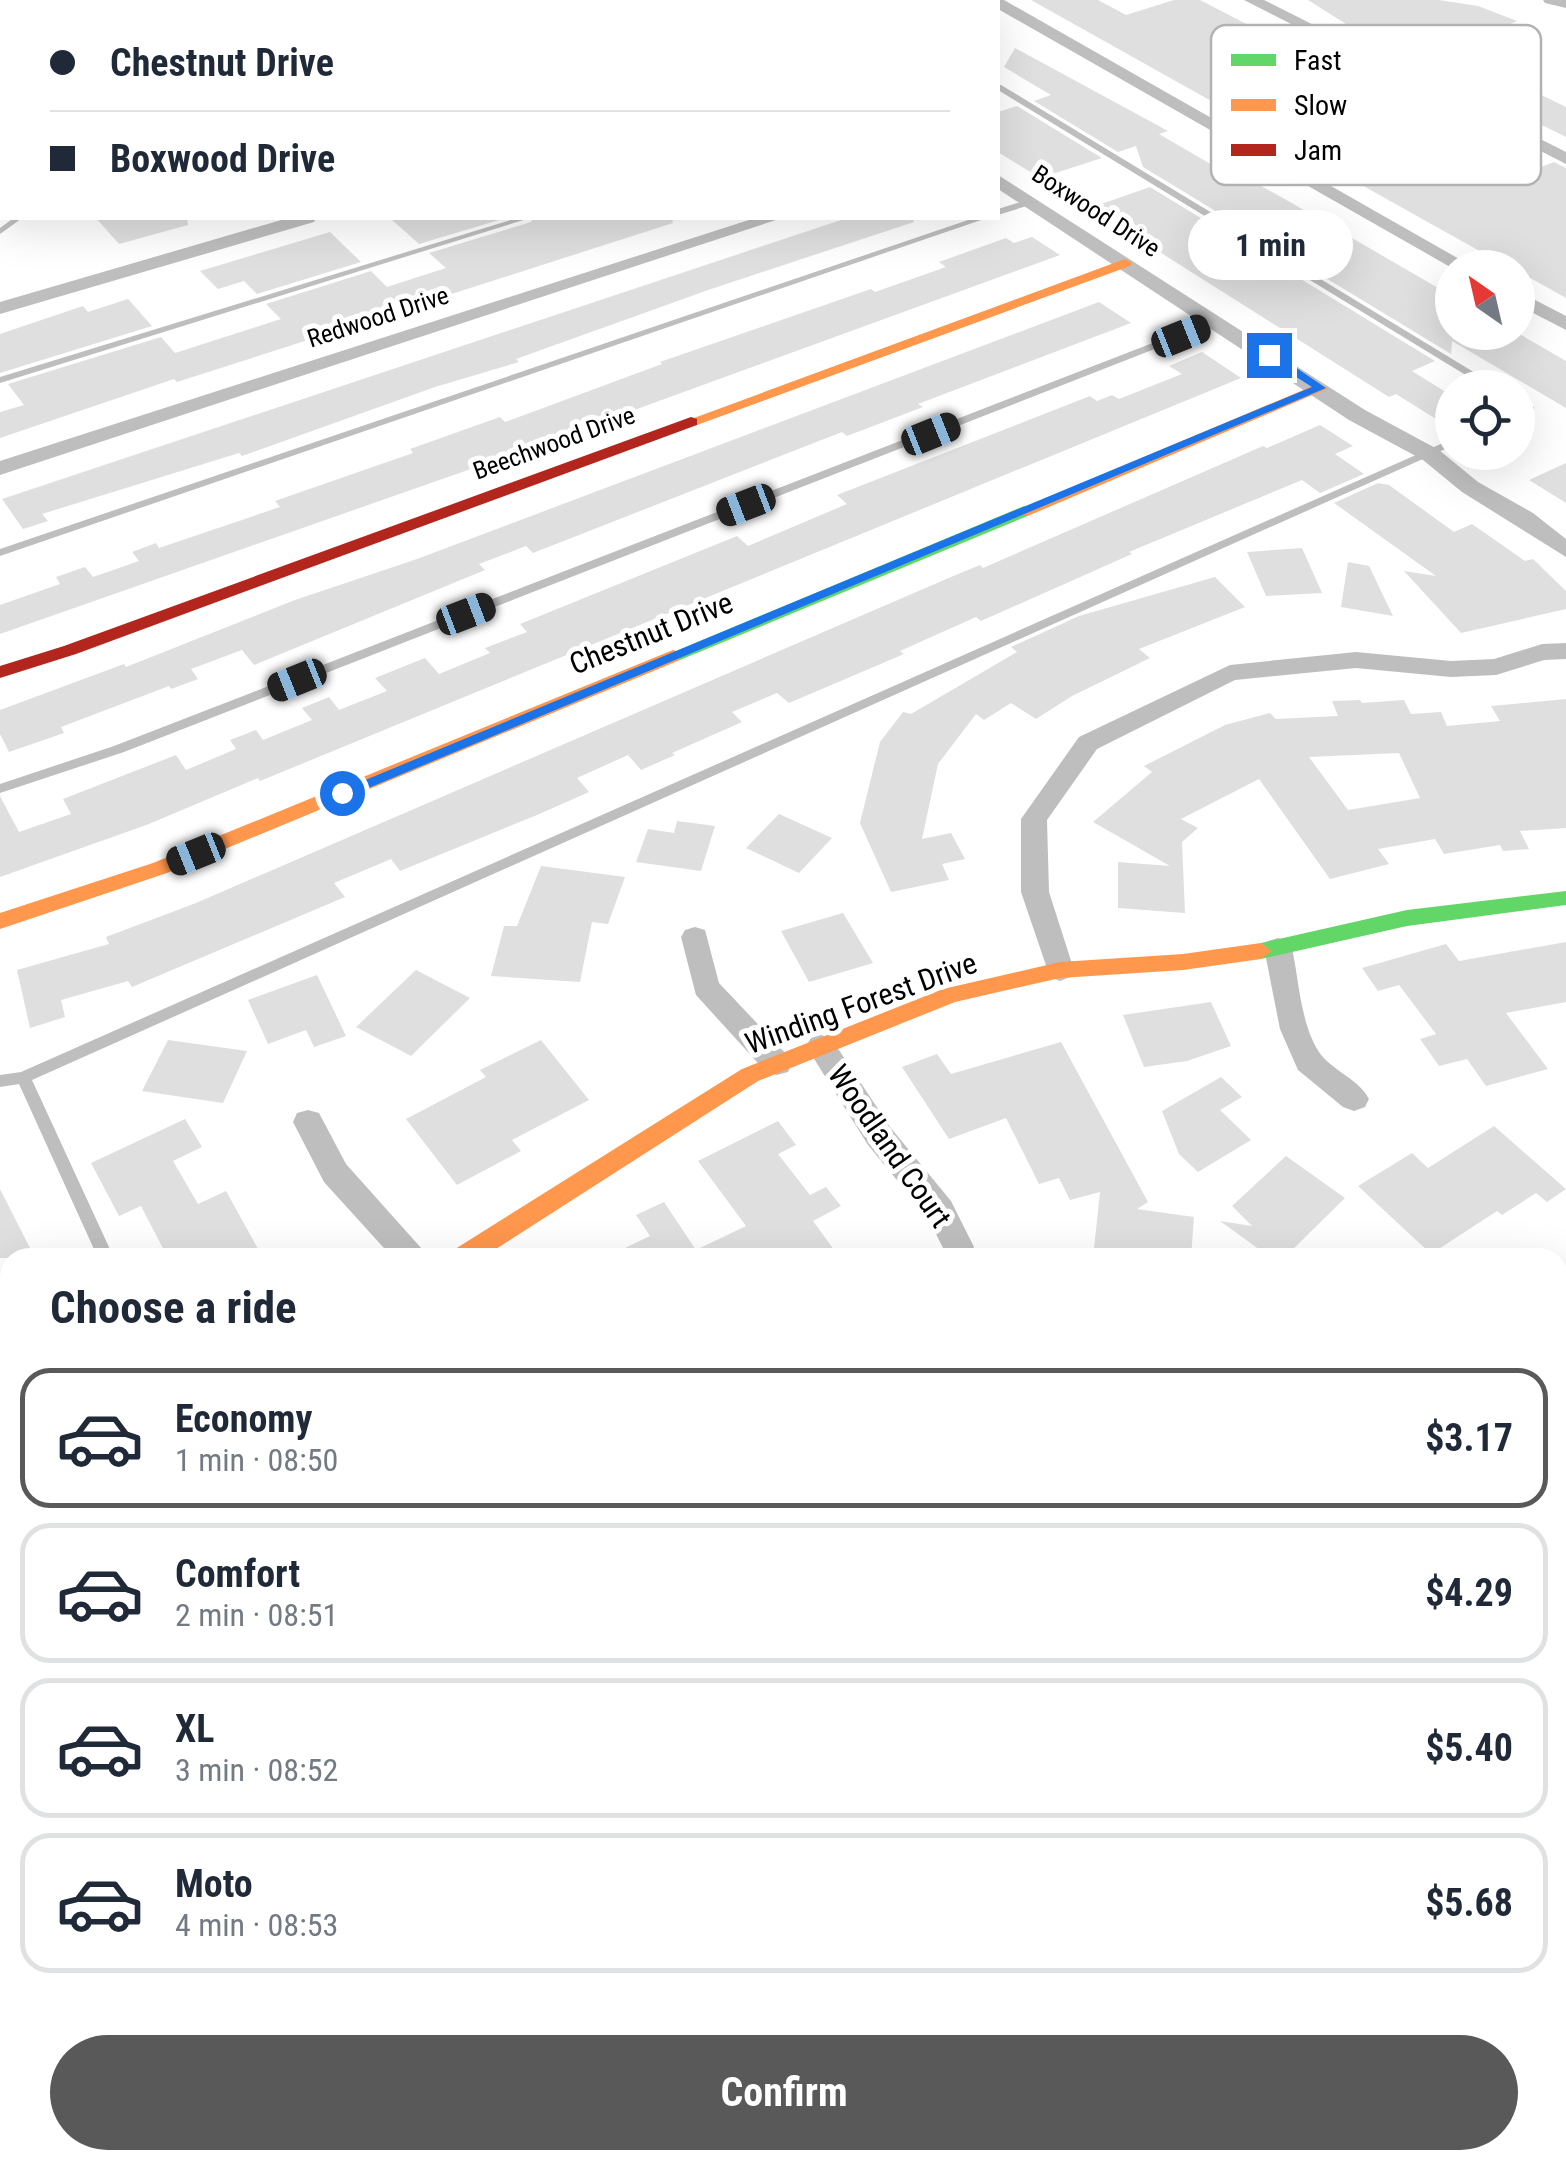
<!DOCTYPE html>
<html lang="en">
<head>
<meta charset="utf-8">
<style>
  body { margin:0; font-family:"Roboto Condensed",sans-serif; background:#f6f6f7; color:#1f2937; height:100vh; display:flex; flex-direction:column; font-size:38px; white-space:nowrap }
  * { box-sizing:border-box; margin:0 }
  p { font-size:32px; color:#747a83 }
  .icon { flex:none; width:55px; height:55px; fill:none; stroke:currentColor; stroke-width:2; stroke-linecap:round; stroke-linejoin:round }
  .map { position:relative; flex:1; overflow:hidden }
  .side { position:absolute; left:0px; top:1248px; width:1568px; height:922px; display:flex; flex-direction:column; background:#fff; border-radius:30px 30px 0 0; box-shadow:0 10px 40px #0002 }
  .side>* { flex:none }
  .guide { position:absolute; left:0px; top:0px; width:1000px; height:220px; box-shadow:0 10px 40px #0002; display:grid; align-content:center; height:220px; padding:0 50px; background:#fff }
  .needle { width:65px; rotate:326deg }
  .controls { position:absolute; left:1435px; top:250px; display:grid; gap:20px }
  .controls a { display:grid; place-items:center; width:100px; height:100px; border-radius:50%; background:#fff; box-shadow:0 10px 40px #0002; font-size:50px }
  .end { position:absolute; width:45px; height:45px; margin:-22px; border:12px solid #1a73e8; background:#fff; box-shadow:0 0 0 5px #fff }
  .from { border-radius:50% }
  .bubble { position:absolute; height:70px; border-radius:35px; background:#fff; box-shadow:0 10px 40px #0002; font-size:32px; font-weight:700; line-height:70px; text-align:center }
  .car { position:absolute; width:30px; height:60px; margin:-30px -15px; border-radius:12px; box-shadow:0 0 8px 2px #0007; background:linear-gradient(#222 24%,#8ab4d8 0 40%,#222 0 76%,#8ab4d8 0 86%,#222 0) }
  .guide b { display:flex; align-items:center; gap:35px; height:95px; font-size:38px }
  .guide b+b { border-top:2px solid #e0e1e3 }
  .guide i { width:25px; height:25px; background:#1f2937 }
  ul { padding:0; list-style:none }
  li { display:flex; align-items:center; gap:30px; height:140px; margin:0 20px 15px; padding:0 30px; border:5px solid #e0e1e3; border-radius:30px }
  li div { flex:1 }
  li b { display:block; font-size:38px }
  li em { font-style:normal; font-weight:700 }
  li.current { border-color:#595959 }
  li>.icon { width:90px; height:90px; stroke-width:1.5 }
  h2 { padding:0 50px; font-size:45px; line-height:120px }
  .button { display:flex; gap:20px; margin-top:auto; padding:20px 50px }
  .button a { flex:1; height:115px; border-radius:60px; background:#595959; color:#fff; font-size:40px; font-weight:700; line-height:115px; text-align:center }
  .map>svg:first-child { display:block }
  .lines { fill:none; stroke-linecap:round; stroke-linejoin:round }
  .stream { stroke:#bfbfbf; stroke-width:5 }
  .river { fill:#bfbfbf; fill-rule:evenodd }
  .building { fill:#dfdfdf; fill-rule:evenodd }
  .lane { fill:#bebebe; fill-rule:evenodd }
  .street { fill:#bebebe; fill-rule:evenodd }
  .fast { fill:#63d668; fill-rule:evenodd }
  .slow { fill:#ff974d; fill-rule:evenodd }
  .jam { fill:#b3261e; fill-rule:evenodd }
  .route { fill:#1a73e8 }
  .labels { text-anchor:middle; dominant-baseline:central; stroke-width:10; stroke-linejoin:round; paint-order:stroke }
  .far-street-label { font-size:25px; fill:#000; stroke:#fff }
  .street-label { font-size:30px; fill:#000; stroke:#fff }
  .key { fill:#fff; stroke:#b2b2b2; stroke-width:2.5 }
  .key-label { font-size:28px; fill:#000 }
</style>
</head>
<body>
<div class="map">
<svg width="1566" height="2169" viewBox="0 0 1566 2169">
  <rect width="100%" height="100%" fill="#fff"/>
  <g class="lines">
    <!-- stream -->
    <polyline class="stream" points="0,231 18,218"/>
    <!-- river -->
    <polygon class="river" points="152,0 188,0 190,2 154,2"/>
  </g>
  <!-- building -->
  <g class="building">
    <polygon points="1031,0 1098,0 1126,15 1174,0 1200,0 1531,171 1554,162 1566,168 1566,298 1518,271 1518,268 1492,258"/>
    <polygon points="1308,0 1439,0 1478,6 1517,21 1456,49 1483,62 1478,64 1566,107 1566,137 1497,103 1485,107 1447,88"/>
    <polygon points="1015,48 1168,131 1159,134 1226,173 1232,170 1283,198 1452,296 1452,332 1516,332 1566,361 1566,408 1452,341 1451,354 1143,167 1136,146 1118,152 1034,101 1051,95 1004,67"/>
    <polygon points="1017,106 1102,158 1040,178 998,152 998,112"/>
    <polygon points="1150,187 1435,361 1412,371 1452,396 1452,429 1396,394 1389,397 1090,208"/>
    <polygon points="96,218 187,218 188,225 119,244"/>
    <polygon points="390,218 506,218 419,244"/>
    <polygon points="534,218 672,218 673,223 177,382 174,379 0,438 0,412 24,405 8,384 161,337 175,353 281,319 266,304 371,271 387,287 446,268 429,253 531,222"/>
    <polygon points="847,218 913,218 914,222 711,289 516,359 519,362 435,387 242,456 239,453 42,514 48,521 23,529 2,499"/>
    <polygon points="330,232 361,262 257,294 244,281 218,289 200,271"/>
    <polygon points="1032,237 1060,255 505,457 0,634 0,605 60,584 56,577 85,567 93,577 139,561 132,552 156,543 159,548 280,507 275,501 413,453 410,449 500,417 505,422 662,364 660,362 871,289 875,292 946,267 939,262 1006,238 1014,243"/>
    <polygon points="128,299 152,326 0,373 0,334 83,306 88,312"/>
    <polygon points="1099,302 1131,323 918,404 923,407 847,436 842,432 533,553 526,546 479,564 485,570 254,665 242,650 191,669 198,679 171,689 169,686 61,727 64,733 9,752 0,734 0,710 124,664 126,667 295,600 417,559"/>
    <polygon points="1202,352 1241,378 260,781 258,778 149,824 0,877 0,796 19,832 71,814 63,799 176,755 186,770 236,749 230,740 256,730 263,740 312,720 302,708 329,697 339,710 387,691 375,678 425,658 439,674 490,653 485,648 527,632 520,624 737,536 748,546 847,504 837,495 1090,396 1097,401 1112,395 1119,399 1182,374 1169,366"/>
    <polygon points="1320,425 1353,446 1335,454 1364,474 1320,493 1302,480 1129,552 1132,554 981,621 976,617 900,651 904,654 789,703 777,693 732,712 742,722 672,753 675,755 641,770 628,755 577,778 589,792 537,815 400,871 391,859 334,883 345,897 132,987 128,981 61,1000 65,1017 30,1028 17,970 109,944 106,937 196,903 951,577 980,565 983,568 1263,446 1267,448"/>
    <polygon points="1566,463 1566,503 1529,480"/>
    <polygon points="1378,483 1389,485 1454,532 1472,524 1525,561 1533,559 1566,591 1566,609 1461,633 1404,571 1436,576 1334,503"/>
    <polygon points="1302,548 1322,593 1266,596 1247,552"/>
    <polygon points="1348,562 1369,566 1393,616 1341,607"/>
    <polygon points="1215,577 1245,607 1139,649 1150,658 1072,696 1036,719 1011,703 984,720 976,714 938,764 922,839 951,833 965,859 942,864 949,880 891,892 860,823 880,742 903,712 911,714 1017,652 1011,647 1079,616"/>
    <path d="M1566,699V828L1520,831L1529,849L1503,851L1500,845L1444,854L1435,839L1378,849L1389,864L1330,879L1259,779L1181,819L1198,828L1182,842L1185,913L1118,908V862L1170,866L1093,822L1152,772L1144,766L1225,725L1270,713L1276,719L1338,716L1332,701L1360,700L1362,703L1404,700L1411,714L1441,712L1447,726L1500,721L1491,706ZM1399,753L1420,798L1348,810L1309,757Z"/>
    <polygon points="779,814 832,838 799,873 746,848"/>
    <polygon points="677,821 715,826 701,871 636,862 648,829 674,833"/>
    <polygon points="541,866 625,877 608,924 592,922 580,982 491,976 504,926 517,926"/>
    <polygon points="843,913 873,963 809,982 781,931"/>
    <polygon points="1566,942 1566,1002 1506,1013 1548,1069 1486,1086 1467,1059 1439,1066 1420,1039 1436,1034 1399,985 1378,991 1362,968 1446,944 1459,961"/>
    <polygon points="416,970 470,998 411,1056 356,1027"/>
    <polygon points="317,975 346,1036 314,1047 306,1030 268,1044 248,1000"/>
    <polygon points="1211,1002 1231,1046 1187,1061 1144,1067 1123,1015"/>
    <polygon points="168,1040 247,1051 223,1103 142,1091"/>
    <polygon points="541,1040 589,1100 512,1140 521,1151 457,1185 406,1119 486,1077 480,1070"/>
    <polygon points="1061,1042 1148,1202 1137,1209 1194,1217 1191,1258 1093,1258 1100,1192 1070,1200 1059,1178 1039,1184 1006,1118 949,1139 902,1067 937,1054 951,1074"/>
    <polygon points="1221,1077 1242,1097 1220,1110 1251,1140 1198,1172 1179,1154 1162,1111"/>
    <polygon points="185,1119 202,1147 173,1161 198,1204 226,1191 263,1258 168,1258 141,1206 119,1216 91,1163"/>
    <polygon points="778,1121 796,1145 778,1154 810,1195 826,1187 841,1206 813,1221 840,1258 604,1258 650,1236 636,1215 664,1202 696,1250 746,1226 698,1161"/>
    <polygon points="1494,1126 1566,1189 1547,1202 1536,1193 1502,1215 1497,1211 1431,1254 1358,1186 1412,1153 1428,1168"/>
    <polygon points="1286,1156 1345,1198 1284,1258 1271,1258 1220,1221 1252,1226 1232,1206"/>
    <polygon points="0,1189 35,1258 0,1258"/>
  </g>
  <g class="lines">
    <!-- lane -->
    <g class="lane">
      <polygon points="998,84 1001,85 1500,388 1487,388 998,90"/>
      <polygon points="1030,199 1035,202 1033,204 998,215 998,209"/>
      <polygon points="517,218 530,218 0,383 0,377"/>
      <polygon points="974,218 987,218 0,556 0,549"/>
      <polygon points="1217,318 1222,321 1221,323 124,752 0,793 0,784 114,746"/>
      <polygon points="1518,398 1534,407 1534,411 1518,418 1518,411 1522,409 1518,405"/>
      <polygon points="1452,439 1452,446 32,1080 114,1258 98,1258 19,1084 0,1087 0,1075 21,1072"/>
      <polygon points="10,1692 10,1712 0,1716 0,1696"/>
      <polygon points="574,2160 597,2160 601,2169 578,2169"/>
    </g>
    <!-- street -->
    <g class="street">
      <polygon points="992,0 1004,0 1475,268 1452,268 998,9 998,2 990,2"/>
      <polygon points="1244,0 1264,0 1566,152 1566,164"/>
      <polygon points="1543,0 1566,0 1566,8 1545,3"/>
      <polygon points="998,175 1365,410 1439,450 1478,482 1533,513 1566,539 1566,557 1462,492 1423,460 1349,420 998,189"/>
      <polygon points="288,218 316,218 314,222 0,314 0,302"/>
      <polygon points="755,218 782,218 0,475 0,461"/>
      <polygon points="1518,291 1566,316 1566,330 1518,305"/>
      <polygon points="1566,643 1566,659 1544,660 1496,675 1451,677 1356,668 1235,680 1097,749 1047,820 1049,892 1074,970 1070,977 1060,981 1050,977 1021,892 1021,819 1079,737 1230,665 1356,652 1451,661 1494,659 1542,644"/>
      <polygon points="695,927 705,930 719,983 788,1056 792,1064 788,1072 777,1075 766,1072 696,995 681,937 685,930"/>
      <path d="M1278,938L1288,941L1292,948C1299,980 1301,1030 1322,1056C1336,1072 1359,1080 1369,1099L1365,1107L1354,1111L1343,1107L1298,1070L1280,1029L1264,948L1268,941Z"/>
      <polygon points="821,1035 831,1038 890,1127 951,1201 974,1247 969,1256 947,1256 928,1218 868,1145 806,1046 811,1038"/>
      <polygon points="308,1110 319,1113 346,1164 430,1258 393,1258 324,1182 293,1122 297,1113"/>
      <polygon points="1566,1454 1566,1486 1558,1487 1558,1455"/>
      <polygon points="0,1630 10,1634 10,1688 0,1684"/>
      <polygon points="10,1981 10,2025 0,2029 0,1985"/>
      <polygon points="200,2160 244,2160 248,2169 204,2169"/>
      <polygon points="942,2160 988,2160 992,2169 946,2169"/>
    </g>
    <!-- fast -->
    <g class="fast">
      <polygon points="1024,506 1032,511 1030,515 680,660 666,660 664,656"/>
      <polygon points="1566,891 1566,905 1407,926 1261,959 1250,951 1261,943 1407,910"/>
    </g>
    <!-- slow -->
    <g class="slow">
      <polygon points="1125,259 1132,263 1130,266 697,425 683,422"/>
      <polygon points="1315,385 1329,388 1030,515 1018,515 1016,511"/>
      <polygon points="673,650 680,652 680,660 167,873 0,929 0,913 153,863"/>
      <polygon points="1261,943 1272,951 1261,959 1183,970 1060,978 955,1002 758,1081 482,1258 449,1258 452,1251 742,1069 943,989 1060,962 1183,954"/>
    </g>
    <!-- jam -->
    <polygon class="jam" points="691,417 697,419 697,425 76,654 0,678 0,666 64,646"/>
  </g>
  <!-- route -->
  <polygon class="route" points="1265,352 1273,352 1326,388 347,797 334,793 1312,387 1265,357"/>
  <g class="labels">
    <!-- far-street labels -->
    <g class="far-street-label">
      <text transform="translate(1096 211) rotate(33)">Boxwood Drive</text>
      <text transform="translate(378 317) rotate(-18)">Redwood Drive</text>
      <text transform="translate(554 443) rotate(-20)">Beechwood Drive</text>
    </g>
    <!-- street labels -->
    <g class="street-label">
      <text transform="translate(651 633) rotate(-22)">Chestnut Drive</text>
      <text transform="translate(861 1003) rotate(-20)">Winding Forest Drive</text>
      <text transform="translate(890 1146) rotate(55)">Woodland Court</text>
    </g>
  </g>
  <!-- legend -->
  <rect x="1211" y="25" width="330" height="160" rx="15" class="key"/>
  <rect x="1231" y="54" width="45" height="12" fill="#63d668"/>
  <rect x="1231" y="99" width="45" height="12" fill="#ff974d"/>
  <rect x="1231" y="144" width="45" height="12" fill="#b3261e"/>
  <g class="key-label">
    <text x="1294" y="70">Fast</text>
    <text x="1294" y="115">Slow</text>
    <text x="1294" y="160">Jam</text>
  </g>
</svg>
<div class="controls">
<a><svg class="needle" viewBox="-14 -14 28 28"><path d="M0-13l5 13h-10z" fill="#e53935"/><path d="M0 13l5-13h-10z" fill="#747a83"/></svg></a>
<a><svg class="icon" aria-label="locate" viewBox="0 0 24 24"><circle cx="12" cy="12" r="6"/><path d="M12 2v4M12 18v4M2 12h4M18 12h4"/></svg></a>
</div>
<i class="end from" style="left:342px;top:793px"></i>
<i class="end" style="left:1269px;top:355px"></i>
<div class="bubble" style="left:1188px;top:210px;width:165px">1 min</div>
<i class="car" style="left:1181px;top:336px;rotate:68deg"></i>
<i class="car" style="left:931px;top:434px;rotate:68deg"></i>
<i class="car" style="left:746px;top:505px;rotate:249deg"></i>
<i class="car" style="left:466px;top:614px;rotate:69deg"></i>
<i class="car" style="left:297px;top:680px;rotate:248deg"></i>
<i class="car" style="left:196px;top:854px;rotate:248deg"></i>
<div class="guide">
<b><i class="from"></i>Chestnut Drive</b>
<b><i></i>Boxwood Drive</b>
</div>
<section class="side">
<h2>Choose a ride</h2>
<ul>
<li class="current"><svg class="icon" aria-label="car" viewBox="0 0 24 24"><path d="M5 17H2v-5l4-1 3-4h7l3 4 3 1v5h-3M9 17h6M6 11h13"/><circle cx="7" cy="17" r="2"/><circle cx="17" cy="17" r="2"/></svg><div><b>Economy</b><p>1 min · 08:50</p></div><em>$3.17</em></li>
<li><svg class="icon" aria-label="car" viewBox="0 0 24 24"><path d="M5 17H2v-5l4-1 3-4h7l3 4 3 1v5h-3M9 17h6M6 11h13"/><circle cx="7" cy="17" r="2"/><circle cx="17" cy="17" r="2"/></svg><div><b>Comfort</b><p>2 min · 08:51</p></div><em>$4.29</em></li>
<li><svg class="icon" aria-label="car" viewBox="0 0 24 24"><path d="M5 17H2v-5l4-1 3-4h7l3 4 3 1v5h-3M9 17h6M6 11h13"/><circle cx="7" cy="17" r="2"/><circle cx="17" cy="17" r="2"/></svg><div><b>XL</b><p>3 min · 08:52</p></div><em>$5.40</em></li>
<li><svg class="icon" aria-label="car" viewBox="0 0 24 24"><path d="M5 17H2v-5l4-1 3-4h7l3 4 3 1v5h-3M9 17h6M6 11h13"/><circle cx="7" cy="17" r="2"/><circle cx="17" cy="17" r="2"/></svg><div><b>Moto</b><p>4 min · 08:53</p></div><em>$5.68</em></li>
</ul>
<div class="button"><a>Confirm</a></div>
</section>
</div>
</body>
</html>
